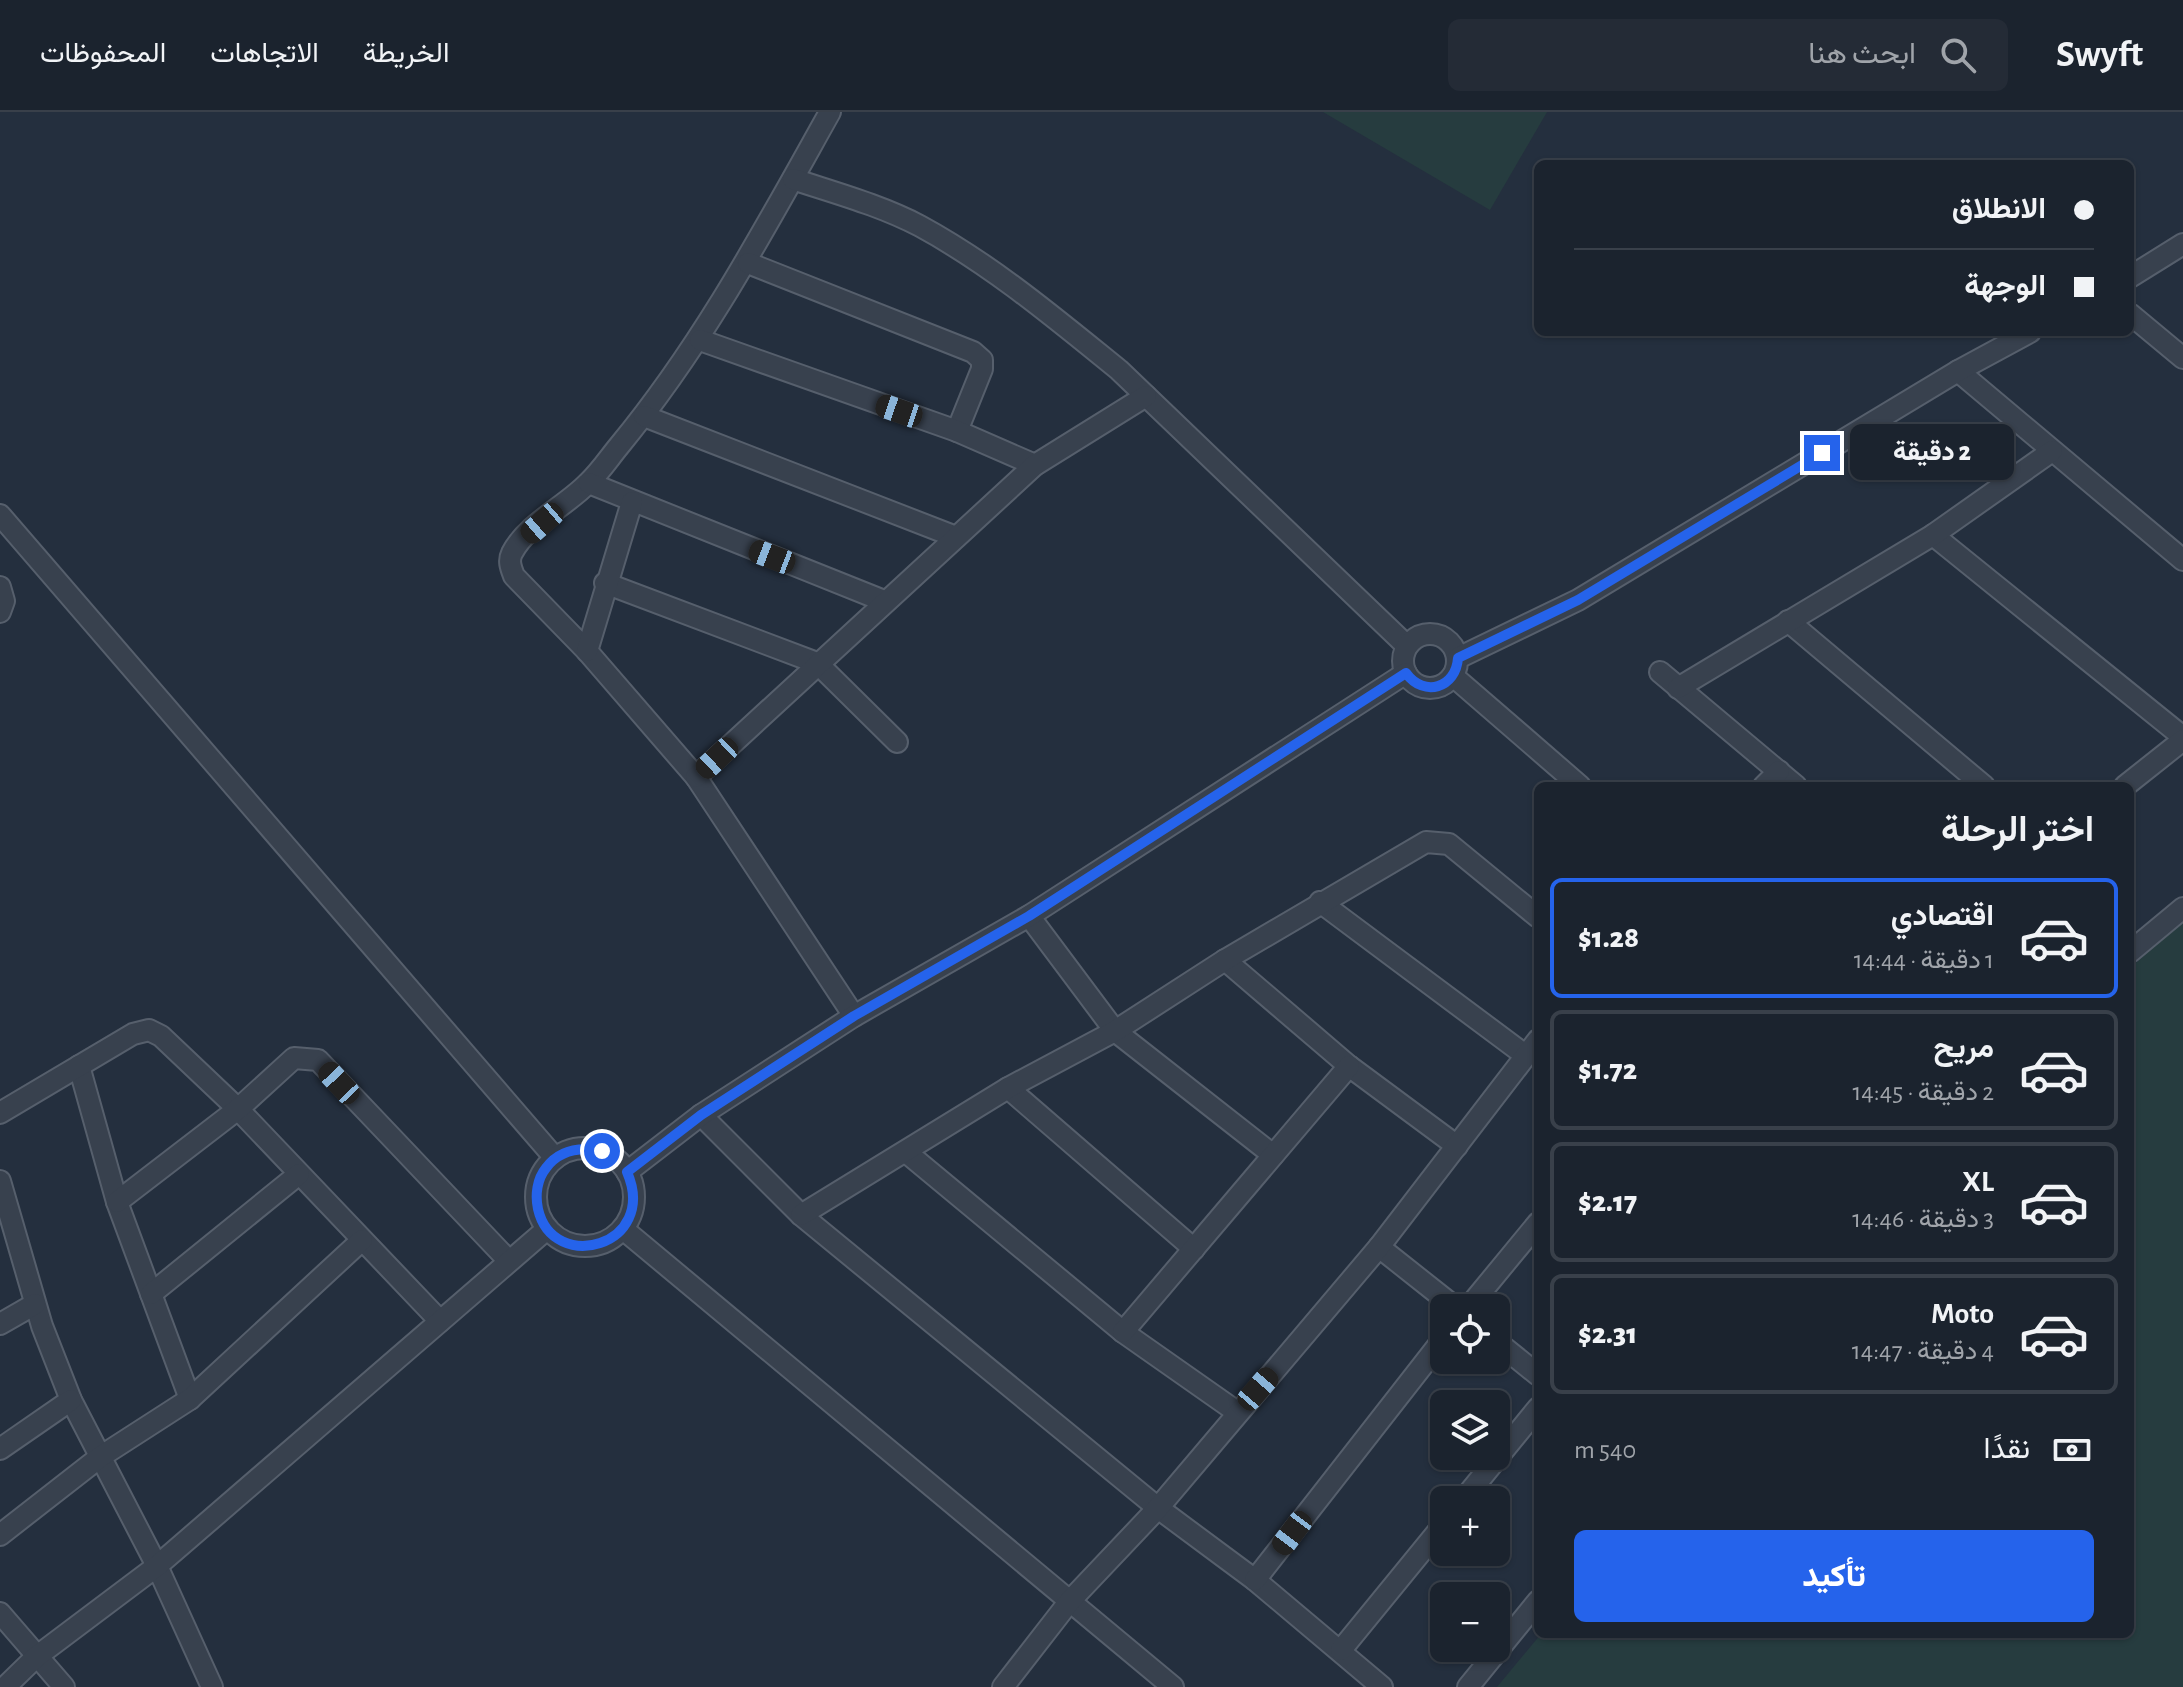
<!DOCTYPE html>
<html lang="ar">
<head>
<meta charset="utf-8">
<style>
  body { margin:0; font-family:"Alegreya Sans",Vazirmatn,sans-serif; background:#242b36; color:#f1f3f6; direction:rtl; height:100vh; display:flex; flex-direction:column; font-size:30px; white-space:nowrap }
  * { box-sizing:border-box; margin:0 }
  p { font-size:26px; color:#a0a4aa }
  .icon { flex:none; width:44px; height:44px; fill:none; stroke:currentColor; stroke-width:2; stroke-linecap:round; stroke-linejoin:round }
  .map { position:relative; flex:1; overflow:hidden; direction:ltr }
  .details { position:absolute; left:1534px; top:670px; width:600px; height:856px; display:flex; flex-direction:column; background:#1b232e; border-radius:12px; box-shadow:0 2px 6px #0004,0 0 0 2px #39404a; direction:rtl }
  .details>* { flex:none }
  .top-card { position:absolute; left:1534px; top:48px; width:600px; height:176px; border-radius:12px; box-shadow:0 2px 6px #0004,0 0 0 2px #39404a; direction:rtl; display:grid; align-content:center; height:176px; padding:0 40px; background:#1b232e }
  .controls { position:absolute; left:1430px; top:1182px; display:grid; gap:16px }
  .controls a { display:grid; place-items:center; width:80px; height:80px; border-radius:12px; background:#1b232e; box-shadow:0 2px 6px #0004,0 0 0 2px #39404a; font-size:40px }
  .end { position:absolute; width:36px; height:36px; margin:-18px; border:10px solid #2563eb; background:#fff; box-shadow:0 0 0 4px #fff }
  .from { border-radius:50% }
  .bubble { position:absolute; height:56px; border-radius:12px; background:#1b232e; box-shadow:0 2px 6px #0004,0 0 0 2px #39404a; font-size:26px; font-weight:800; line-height:56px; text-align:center; direction:rtl }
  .car { position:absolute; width:24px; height:48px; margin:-24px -12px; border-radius:10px; box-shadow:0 0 6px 2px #0007; background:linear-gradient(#222 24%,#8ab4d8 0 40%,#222 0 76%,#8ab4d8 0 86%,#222 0) }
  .top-card b { display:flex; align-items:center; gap:28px; height:76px; font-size:30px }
  .top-card b+b { border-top:2px solid #39404a }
  .top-card i { width:20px; height:20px; background:#f1f3f6 }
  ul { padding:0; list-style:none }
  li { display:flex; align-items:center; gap:24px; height:120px; margin:0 16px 12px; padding:0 24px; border:4px solid #39404a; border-radius:12px }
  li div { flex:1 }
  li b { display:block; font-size:30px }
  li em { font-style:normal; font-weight:800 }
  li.current { border-color:#2563eb }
  li>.icon { width:72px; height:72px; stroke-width:1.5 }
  h2 { padding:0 40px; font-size:36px; line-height:96px }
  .pay { display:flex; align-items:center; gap:20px; height:88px; padding:0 40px; font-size:30px }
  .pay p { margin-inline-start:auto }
  .primary-button { display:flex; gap:16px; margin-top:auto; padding:16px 40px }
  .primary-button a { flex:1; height:92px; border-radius:12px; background:#2563eb; color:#fff; font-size:32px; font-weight:800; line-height:92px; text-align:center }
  header { display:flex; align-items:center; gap:48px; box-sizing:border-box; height:112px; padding:0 40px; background:#1b232e; border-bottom:2px solid #39404a }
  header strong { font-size:38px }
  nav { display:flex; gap:44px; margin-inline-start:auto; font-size:28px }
  .search { width:560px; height:72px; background:#242b36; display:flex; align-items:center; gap:20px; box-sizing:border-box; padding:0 28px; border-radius:12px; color:#a0a4aa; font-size:30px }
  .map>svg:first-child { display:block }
  .green { fill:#263c3f }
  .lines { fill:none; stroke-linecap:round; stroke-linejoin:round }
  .minor-casing { stroke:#565f6c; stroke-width:24 }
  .minor { stroke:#38414e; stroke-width:20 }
  .route { stroke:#2563eb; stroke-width:10 }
</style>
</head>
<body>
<header>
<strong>Swyft</strong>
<div class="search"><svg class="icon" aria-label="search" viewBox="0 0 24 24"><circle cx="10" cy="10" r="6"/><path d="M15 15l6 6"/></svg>ابحث هنا</div>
<nav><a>الخريطة</a><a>الاتجاهات</a><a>المحفوظات</a></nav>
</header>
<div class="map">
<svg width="2183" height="1575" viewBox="0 0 2183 1575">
  <rect width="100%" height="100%" fill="#242f3e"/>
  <!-- green -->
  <g class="green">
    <polygon points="1323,0 1547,0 1490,98"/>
    <polygon points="2183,810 2183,1575 1497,1575 1541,1522 2130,1522 2130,856"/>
  </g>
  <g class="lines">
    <defs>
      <g id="minor">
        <path d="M830,0C765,116 704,231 619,334C609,346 600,360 588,371C566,394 527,412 512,441C508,449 511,456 514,464L587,539L696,665L854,904"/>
        <path d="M793,67C835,81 880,93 920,114C992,153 1056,207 1119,258L1407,534"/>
        <polyline points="748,151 973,240 982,248 982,257 957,319"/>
        <polyline points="2130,165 2183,132"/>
        <polyline points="2130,202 2183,246"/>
        <polyline points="700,228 957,319 1035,353"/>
        <polyline points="1958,259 2183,448"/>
        <polyline points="644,304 956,425"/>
        <polyline points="589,371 884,489"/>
        <polyline points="0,403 555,1046"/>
        <polyline points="1933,423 2183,625"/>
        <polyline points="605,471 817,551 897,630"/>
        <polyline points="0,475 4,489 0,500"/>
        <polyline points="1788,509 1984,674"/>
        <circle cx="1430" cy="549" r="27"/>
        <polyline points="587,539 632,390"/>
        <polyline points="1458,546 1578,488 1958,259 2030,220"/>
        <polyline points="1660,560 1796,674"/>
        <polyline points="1453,564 1580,674"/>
        <polyline points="1678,576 1933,423 2052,339"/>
        <polyline points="696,665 1035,353 1146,284"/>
        <polyline points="1764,674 1779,659"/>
        <polyline points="2125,674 2183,628"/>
        <polyline points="1320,790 1525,943"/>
        <polyline points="1029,804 1115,919 1273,1043"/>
        <polyline points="2130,840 2183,796"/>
        <polyline points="1225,848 1349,954 1457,1034"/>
        <polyline points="79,954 117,1090 190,1287"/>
        <polyline points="1008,976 1194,1137"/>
        <polyline points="0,1001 133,922 149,918 161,924 238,997 440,1209"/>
        <polyline points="701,1003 801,1103 1158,1396 1255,1468 1382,1575"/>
        <circle cx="585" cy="1085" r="49"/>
        <polyline points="906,1040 1123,1220 1237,1300"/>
        <polyline points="627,1060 701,1003 854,904 1029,804 1406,561"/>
        <polyline points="0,1069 42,1214 71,1288 157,1454 212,1575"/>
        <polyline points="117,1090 238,997 294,946 318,948 509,1149"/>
        <polyline points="801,1103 1008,976 1115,919 1225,848 1426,730 1449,732 1538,805"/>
        <polyline points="623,1117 1173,1575"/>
        <polyline points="1379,1135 1456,1196"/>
        <polyline points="151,1182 299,1062"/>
        <polyline points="1468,1196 1538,1111"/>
        <polyline points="0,1212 35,1192"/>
        <polyline points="1123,1220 1349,954"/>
        <polyline points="1496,1229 1538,1263"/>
        <polyline points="0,1337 71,1288"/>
        <polyline points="1463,1388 1538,1296"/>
        <polyline points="0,1423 100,1345 190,1287 362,1128"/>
        <polyline points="1255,1468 1444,1226"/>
        <polyline points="0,1501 64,1575"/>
        <polyline points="1341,1538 1444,1412"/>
        <polyline points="5,1575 36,1545 157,1454 547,1117"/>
        <polyline points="1003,1575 1069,1490 1158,1396 1379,1135 1538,928"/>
        <polyline points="1468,1575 1538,1489"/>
      </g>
    </defs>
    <!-- minor casing -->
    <use href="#minor" class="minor-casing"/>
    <!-- minor -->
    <use href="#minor" class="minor"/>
  </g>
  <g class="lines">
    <!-- route -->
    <path class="route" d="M602,1039C581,1035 560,1037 546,1056C537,1067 535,1083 538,1097C553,1163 659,1134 627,1060L701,1003L854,904L1029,804L1406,561C1424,586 1456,576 1458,546L1578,488L1822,341"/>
  </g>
</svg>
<div class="controls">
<a><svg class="icon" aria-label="locate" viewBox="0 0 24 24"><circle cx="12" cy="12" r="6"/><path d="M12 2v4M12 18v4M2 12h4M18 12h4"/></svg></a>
<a><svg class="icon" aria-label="layers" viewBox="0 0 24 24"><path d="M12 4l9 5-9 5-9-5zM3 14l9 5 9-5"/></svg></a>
<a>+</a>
<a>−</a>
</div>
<i class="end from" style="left:602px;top:1039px"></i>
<i class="end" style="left:1822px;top:341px"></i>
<div class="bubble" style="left:1850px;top:312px;width:164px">2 دقيقة</div>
<i class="car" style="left:899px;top:299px;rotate:289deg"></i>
<i class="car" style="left:542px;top:411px;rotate:229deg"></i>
<i class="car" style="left:772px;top:445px;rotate:291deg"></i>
<i class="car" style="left:717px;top:646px;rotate:227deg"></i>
<i class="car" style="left:339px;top:971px;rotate:317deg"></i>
<i class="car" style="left:1258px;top:1277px;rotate:41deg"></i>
<i class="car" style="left:1292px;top:1421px;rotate:217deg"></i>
<div class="top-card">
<b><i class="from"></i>الانطلاق</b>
<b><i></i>الوجهة</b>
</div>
<section class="details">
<h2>اختر الرحلة</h2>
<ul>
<li class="current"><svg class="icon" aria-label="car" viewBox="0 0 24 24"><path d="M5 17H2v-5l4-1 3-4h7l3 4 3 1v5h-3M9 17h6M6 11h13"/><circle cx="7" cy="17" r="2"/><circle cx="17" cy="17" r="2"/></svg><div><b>اقتصادي</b><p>1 دقيقة · 14:44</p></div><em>$1.28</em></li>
<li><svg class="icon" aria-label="car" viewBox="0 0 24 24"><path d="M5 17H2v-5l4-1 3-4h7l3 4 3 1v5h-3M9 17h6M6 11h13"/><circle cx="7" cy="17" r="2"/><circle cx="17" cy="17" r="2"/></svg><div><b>مريح</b><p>2 دقيقة · 14:45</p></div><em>$1.72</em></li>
<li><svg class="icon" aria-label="car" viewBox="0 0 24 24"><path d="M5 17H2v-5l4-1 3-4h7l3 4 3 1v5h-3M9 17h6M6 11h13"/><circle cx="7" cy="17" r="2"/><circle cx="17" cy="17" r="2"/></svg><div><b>XL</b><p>3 دقيقة · 14:46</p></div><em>$2.17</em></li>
<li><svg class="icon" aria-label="car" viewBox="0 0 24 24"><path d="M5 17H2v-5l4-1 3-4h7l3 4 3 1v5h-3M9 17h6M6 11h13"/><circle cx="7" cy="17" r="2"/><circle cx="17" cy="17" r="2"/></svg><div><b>Moto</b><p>4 دقيقة · 14:47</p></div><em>$2.31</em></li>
</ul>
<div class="pay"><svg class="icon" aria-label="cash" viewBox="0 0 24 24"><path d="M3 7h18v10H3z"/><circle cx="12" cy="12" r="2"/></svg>نقدًا<p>540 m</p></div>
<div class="primary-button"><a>تأكيد</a></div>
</section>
</div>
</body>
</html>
